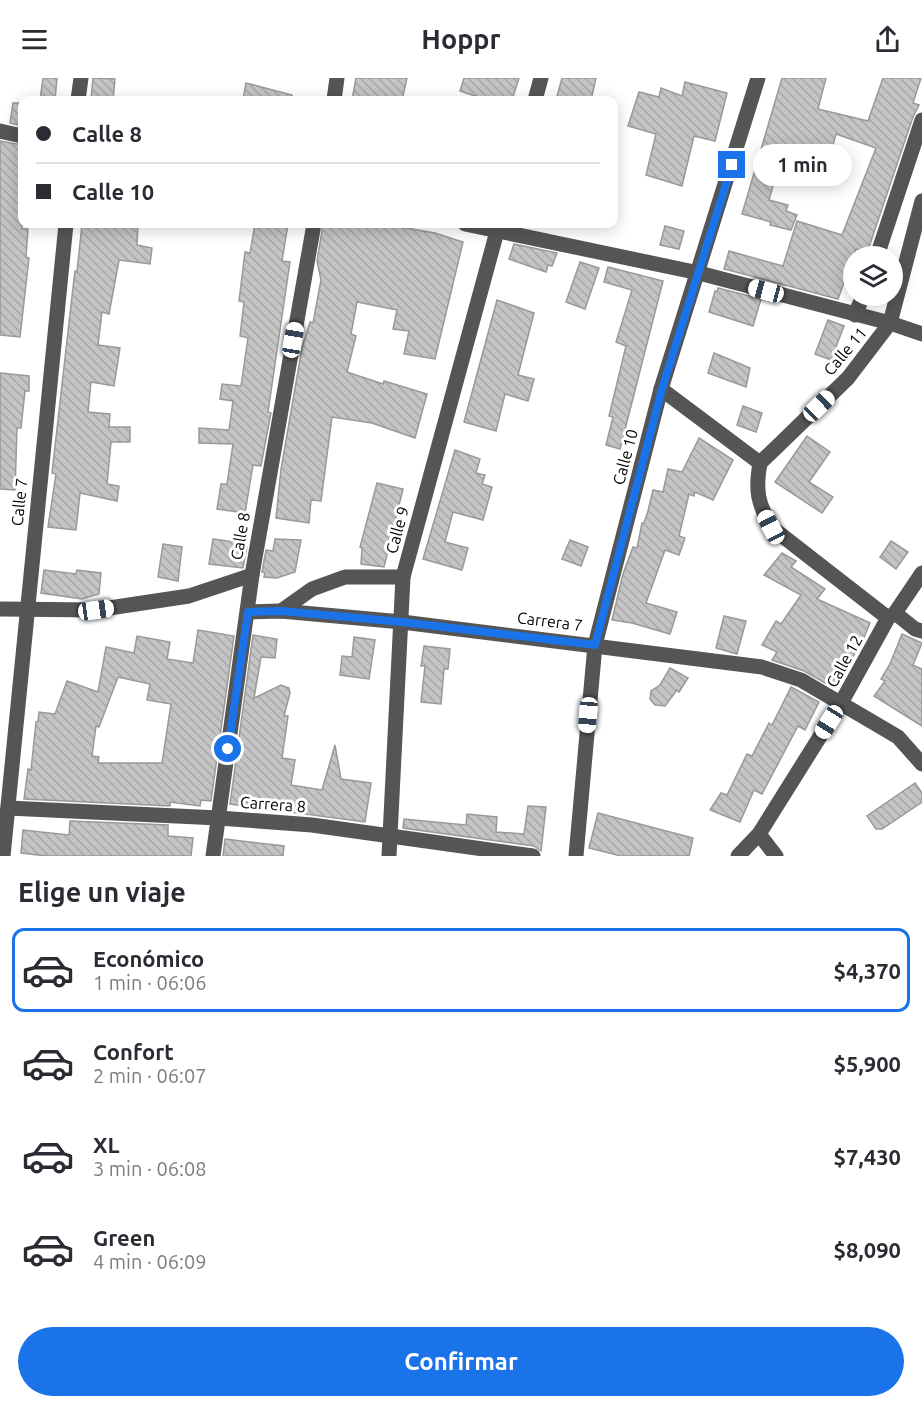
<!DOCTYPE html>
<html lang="es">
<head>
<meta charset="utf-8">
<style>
  body { margin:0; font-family:Ubuntu,sans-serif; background:#f7f7f7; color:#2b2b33; height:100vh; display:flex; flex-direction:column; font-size:22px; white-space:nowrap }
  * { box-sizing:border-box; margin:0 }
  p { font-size:20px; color:#7c7c81 }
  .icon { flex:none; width:33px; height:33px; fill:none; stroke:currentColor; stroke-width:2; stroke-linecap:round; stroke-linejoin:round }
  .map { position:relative; height:778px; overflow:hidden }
  .details { display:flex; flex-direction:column; background:#fff; flex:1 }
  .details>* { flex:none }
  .guide { position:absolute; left:18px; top:18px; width:600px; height:132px; border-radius:12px; box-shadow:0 3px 15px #0003; display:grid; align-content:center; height:132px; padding:0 18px; background:#fff }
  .buttons { position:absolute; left:843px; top:168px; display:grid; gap:12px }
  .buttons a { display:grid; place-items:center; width:60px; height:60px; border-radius:50%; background:#fff; box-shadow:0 3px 15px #0003; font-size:30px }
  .end { position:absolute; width:27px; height:27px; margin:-14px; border:8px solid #1a73e8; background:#fff; box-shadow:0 0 0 3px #fff }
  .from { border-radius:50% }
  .bubble { position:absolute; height:42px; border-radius:21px; background:#fff; box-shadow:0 3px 15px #0003; font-size:20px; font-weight:700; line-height:42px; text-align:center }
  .car { position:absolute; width:18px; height:36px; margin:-18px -9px; border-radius:8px; box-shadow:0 0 4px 2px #0007; background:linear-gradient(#fff 24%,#345 0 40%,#fff 0 76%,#345 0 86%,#fff 0) }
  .guide b { display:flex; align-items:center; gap:21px; height:57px; font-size:22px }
  .guide b+b { border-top:2px solid #e1e1e2 }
  .guide i { width:15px; height:15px; background:#2b2b33 }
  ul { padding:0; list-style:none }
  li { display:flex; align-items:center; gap:18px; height:84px; margin:0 12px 9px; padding:0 6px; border:3px solid transparent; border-radius:12px }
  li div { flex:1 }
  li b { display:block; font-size:22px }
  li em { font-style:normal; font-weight:700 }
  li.selected { border-color:#1a73e8 }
  li>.icon { width:54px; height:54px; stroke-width:1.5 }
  h2 { padding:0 18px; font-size:27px; line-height:72px }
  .button { display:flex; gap:12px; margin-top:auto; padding:12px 18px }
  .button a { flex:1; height:69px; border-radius:36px; background:#1a73e8; color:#fff; font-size:24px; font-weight:700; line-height:69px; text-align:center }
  header { display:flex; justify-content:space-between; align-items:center; height:78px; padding:0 18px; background:#fff; font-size:27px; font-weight:700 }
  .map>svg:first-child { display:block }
  .building { fill:url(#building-back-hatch); stroke:#999; stroke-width:1.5; fill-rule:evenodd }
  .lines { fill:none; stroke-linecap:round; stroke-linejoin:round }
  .minor { stroke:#555; stroke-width:15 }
  .route { stroke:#1a73e8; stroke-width:8 }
  .labels { text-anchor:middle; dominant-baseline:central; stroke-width:6; stroke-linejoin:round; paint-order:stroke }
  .street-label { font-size:16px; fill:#000; stroke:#fff }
</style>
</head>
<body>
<header><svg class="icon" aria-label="menu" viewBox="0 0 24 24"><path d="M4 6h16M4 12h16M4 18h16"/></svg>Hoppr<svg class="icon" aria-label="share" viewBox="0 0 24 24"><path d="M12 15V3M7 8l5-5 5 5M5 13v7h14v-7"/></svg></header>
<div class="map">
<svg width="922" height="778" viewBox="0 0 922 778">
  <defs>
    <pattern id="building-back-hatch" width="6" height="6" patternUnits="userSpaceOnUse" patternTransform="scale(1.5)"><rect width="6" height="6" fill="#c4c4c4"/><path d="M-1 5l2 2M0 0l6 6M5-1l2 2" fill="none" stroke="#a7a7a7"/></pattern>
  </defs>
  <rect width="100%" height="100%" fill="#fff"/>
  <!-- building -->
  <g class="building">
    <polygon points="43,0 57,0 55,22 40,22"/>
    <polygon points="93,0 115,1 113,22 91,22"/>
    <polygon points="356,0 407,0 402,22 352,22"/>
    <polygon points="464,0 519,0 512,22 481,22 481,20 460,13"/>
    <polygon points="562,0 596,0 591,22 556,22"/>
    <polygon points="782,0 826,0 818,31 868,43 883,0 921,0 913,25 919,27 913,39 867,175 856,171 838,221 724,191 729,173 783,188 797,143 842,157 876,70 836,56 831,74 804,68 798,92 779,87 769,122 788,127 786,133 797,137 791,152 770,147 771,144 742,136"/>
    <polygon points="685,4 727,15 715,63 694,58 682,108 646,97 656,56 628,48 639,14 659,19 661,10 682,18"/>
    <polygon points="246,5 292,17 292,22 243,22"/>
    <polygon points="13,25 22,25 22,48 10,45"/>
    <polygon points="0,63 22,67 22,151 28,151 26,179 29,180 20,259 0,257"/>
    <polygon points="82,146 138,146 137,167 152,170 150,186 119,182 109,236 102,234 98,267 120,270 114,308 91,304 88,334 110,336 109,349 130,349 130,364 111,364 107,406 119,408 117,423 80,415 76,452 48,449 56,396 52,395 71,227 75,193 77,194"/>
    <polygon points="255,146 288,146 282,183 290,184 268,334 271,335 261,388 253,387 245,435 217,431 221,406 227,406 233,366 199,365 199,350 229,352 233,323 220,321 222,306 241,308 248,260 240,258 244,224 239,223 245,174 250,175"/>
    <polygon points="323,146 383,146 435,155 463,164 435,281 404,276 409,253 393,251 397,232 357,224 351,256 356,258 347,294 383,306 384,303 427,316 415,360 372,345 332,339 321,423 311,422 309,445 276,440 281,391 302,270 310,244 313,245 321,202 317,183"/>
    <polygon points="665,148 684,153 679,171 660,167"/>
    <polygon points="514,166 557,175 552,188 548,187 546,194 509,181"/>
    <polygon points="580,184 599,190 585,231 566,224"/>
    <polygon points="608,189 663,203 620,371 606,367 613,339 609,338 626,268 616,264 632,212 604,204"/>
    <polygon points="718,210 761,221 753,248 709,234 715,213 717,214"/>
    <polygon points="497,222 534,235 518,297 534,301 528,323 505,316 496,353 464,344"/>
    <polygon points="828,242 844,248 831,282 815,276"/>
    <polygon points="714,275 750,290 746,309 708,295"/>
    <polygon points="0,295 29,298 29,313 25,313 21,350 17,350 15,412 0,411"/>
    <polygon points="743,328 762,335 756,354 737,347"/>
    <polygon points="807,358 830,374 809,404 833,419 822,435 775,404"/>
    <polygon points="699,360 733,382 713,422 695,414 694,418 689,416 679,458 685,460 679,477 665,472 646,525 677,534 670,556 632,545 612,542 623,496 633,469 637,470 642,445 644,445 648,433 653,412 663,414 668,391 682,394"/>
    <polygon points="455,372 480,381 476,395 485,397 482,406 492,409 483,442 453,434 445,464 468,470 462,492 423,481"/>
    <polygon points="377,405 403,411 384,489 361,486 362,470 360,469"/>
    <polygon points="213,461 242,465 241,468 247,469 243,490 209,486"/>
    <polygon points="275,461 301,462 295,494 277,500 264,499 265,495 262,494 266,472 273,473"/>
    <polygon points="570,462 588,469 581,488 562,481"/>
    <polygon points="891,463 908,474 896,491 880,479"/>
    <polygon points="163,466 182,469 178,503 158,499"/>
    <polygon points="782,475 796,483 791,489 825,511 817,521 870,545 863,562 834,610 804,593 772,582 777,574 762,567 776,543 781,546 801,517 764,497"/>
    <polygon points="44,492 76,496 77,492 101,495 99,516 82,521 41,515"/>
    <polygon points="724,538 746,543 737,576 716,570"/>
    <path d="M198,552L234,558L211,723L201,722L200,728L170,724V728L24,721L28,691L31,692L36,644L38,643L39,634L55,636L67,603L98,614L106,569L134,575L137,558L170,564L167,581L193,585ZM118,599L150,606L147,622L171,626L162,685H98L99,679L92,678L96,648L99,649Z"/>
    <polygon points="902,556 922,565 913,587 922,591 922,648 874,618 885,603 881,601 890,586"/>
    <polygon points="253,557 277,561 275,580 261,579 254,620 281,607 289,610 290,615 284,638 288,638 282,680 295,682 291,707 322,712 335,667 341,701 371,705 365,744 230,726"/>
    <polygon points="354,559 375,562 369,601 340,597 342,578 352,579"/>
    <polygon points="424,568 450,571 448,591 444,591 441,626 421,624 425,588 421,588"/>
    <polygon points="670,590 688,600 679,614 677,612 665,628 655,627 650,621 651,613 660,607"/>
    <polygon points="791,609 819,624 805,652 798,648 762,716 754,712 740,744 710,732 721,715 727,717 747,676 752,678 769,645 772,647"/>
    <polygon points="915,705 922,715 922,724 882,751 876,751 867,738"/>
    <polygon points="528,728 546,729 541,773 534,768 403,750 404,741 466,747 467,736 497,739 496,754 524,756"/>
    <polygon points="598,735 693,760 689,778 621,778 589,770"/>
    <polygon points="70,743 168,747 168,758 193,760 191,778 47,778 21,775 23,752 69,757"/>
    <polygon points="225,761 284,768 283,778 223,778"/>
  </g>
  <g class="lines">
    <!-- minor -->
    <g class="minor">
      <polyline points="78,22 81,0"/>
      <polyline points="334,22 337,0"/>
      <polyline points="535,22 541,0"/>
      <polyline points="0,53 22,58"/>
      <polyline points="465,146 699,195 890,245 922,256"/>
      <polyline points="877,178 922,42"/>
      <polyline points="855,237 863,218"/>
      <polyline points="661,311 760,385"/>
      <polyline points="760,385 848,300 890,245 922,123"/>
      <path d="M760,385C755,413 758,425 771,449L888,540"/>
      <polyline points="0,531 96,532 189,518 252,497"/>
      <polyline points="281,533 312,511 345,499 403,499"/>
      <polyline points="248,534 281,533 402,544 762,589 801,602 898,659 922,686"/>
      <polyline points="895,535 915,551 922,553"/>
      <polyline points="8,730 219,740 312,747 533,778"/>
      <polyline points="759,756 776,778"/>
      <polyline points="3,778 66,146"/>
      <polyline points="213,778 252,497 314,146"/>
      <polyline points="389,778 403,499 499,146"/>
      <polyline points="576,778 595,567 661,311 758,0"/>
      <polyline points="738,778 759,756 841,625 888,540 895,535 922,495"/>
    </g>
  </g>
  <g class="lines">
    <!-- route -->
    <polyline class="route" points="228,671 248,534 281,533 402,544 595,567 662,311 732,87"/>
  </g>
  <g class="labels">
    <!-- street labels -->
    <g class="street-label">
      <text transform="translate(845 273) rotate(-50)">Calle 11</text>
      <text transform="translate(625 379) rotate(-75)">Calle 10</text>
      <text transform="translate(19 424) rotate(-84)">Calle 7</text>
      <text transform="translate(397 452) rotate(-75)">Calle 9</text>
      <text transform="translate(240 458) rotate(-80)">Calle 8</text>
      <text transform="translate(550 543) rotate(7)">Carrera 7</text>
      <text transform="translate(844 583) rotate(-61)">Calle 12</text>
      <text transform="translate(273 726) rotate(4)">Carrera 8</text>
    </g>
  </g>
</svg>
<div class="buttons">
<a><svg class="icon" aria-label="layers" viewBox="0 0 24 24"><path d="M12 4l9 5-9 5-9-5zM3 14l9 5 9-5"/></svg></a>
</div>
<i class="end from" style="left:228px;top:671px"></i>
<i class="end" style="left:732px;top:87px"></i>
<div class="bubble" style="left:753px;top:66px;width:99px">1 min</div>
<i class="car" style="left:766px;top:213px;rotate:285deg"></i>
<i class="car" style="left:293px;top:262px;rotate:10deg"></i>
<i class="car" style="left:819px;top:328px;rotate:46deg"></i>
<i class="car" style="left:771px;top:449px;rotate:332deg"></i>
<i class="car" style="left:96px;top:532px;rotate:82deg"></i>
<i class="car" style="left:588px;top:637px;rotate:185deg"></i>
<i class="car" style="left:829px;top:644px;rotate:212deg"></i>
<div class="guide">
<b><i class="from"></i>Calle 8</b>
<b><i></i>Calle 10</b>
</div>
</div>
<section class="details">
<h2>Elige un viaje</h2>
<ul>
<li class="selected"><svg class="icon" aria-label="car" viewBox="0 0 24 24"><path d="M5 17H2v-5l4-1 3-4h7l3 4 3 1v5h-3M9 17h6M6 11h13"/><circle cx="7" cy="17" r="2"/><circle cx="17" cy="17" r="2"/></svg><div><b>Económico</b><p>1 min · 06:06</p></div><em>$4,370</em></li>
<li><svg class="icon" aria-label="car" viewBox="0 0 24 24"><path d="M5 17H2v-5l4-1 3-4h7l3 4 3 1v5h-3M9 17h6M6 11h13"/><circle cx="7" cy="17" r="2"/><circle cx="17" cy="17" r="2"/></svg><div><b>Confort</b><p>2 min · 06:07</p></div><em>$5,900</em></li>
<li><svg class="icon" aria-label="car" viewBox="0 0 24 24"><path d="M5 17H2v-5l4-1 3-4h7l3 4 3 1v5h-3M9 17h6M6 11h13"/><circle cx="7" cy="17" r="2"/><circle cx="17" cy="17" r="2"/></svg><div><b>XL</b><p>3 min · 06:08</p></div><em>$7,430</em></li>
<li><svg class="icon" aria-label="car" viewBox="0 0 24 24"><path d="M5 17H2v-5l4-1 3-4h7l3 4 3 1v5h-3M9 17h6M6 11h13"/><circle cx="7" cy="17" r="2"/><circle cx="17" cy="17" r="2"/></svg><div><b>Green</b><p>4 min · 06:09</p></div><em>$8,090</em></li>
</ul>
<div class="button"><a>Confirmar</a></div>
</section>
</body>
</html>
